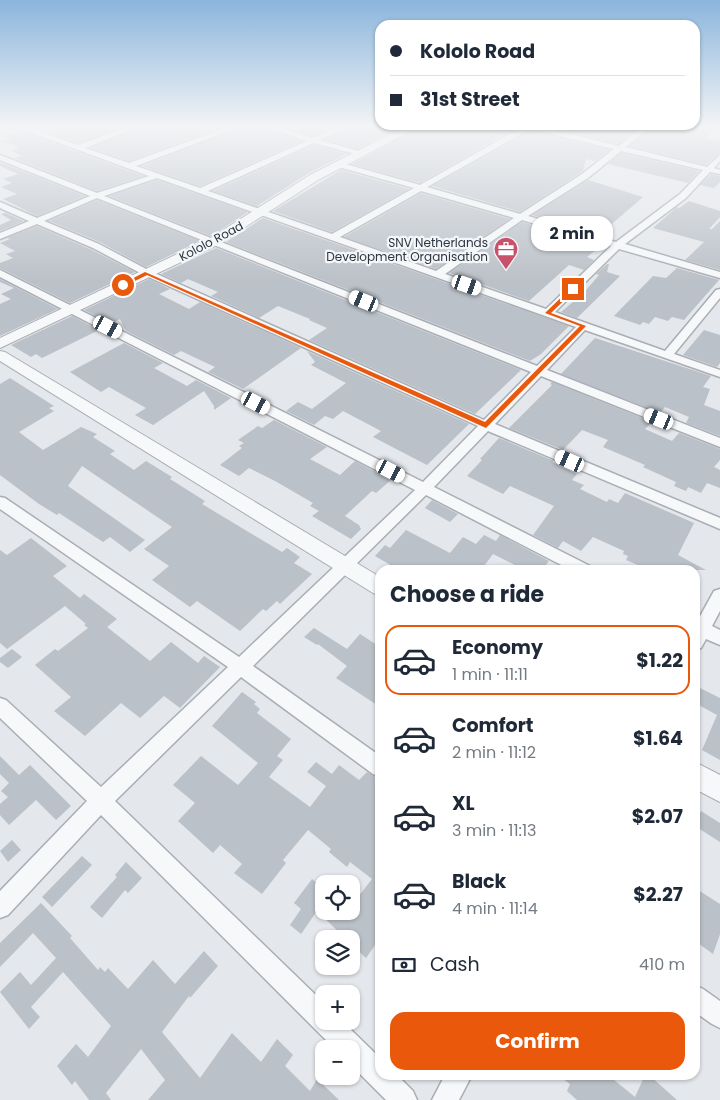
<!DOCTYPE html>
<html lang="en">
<head>
<meta charset="utf-8">
<style>
  body { margin:0; font-family:Poppins,sans-serif; background:#f2f2f3; color:#1f2937; height:100vh; display:flex; flex-direction:column; font-size:19px; white-space:nowrap }
  * { box-sizing:border-box; margin:0 }
  p { font-size:16px; color:#747a83 }
  .icon { flex:none; width:28px; height:28px; fill:none; stroke:currentColor; stroke-width:2; stroke-linecap:round; stroke-linejoin:round }
  .map { position:relative; flex:1; overflow:hidden }
  .side { position:absolute; left:375px; top:565px; width:325px; height:515px; display:flex; flex-direction:column; background:#fff; border-radius:15px; box-shadow:0 1px 4px #0004 }
  .side>* { flex:none }
  .hud { position:absolute; left:375px; top:20px; width:325px; height:110px; border-radius:15px; box-shadow:0 1px 4px #0004; display:grid; align-content:center; height:110px; padding:0 15px; background:#fff }
  .controls { position:absolute; left:315px; top:875px; display:grid; gap:10px }
  .controls a { display:grid; place-items:center; width:45px; height:45px; border-radius:10px; background:#fff; box-shadow:0 1px 4px #0004; font-size:25px }
  .end { position:absolute; width:22px; height:22px; margin:-11px; border:6px solid #ea580c; background:#fff; box-shadow:0 0 0 2px #fff }
  .from { border-radius:50% }
  .bubble { position:absolute; height:35px; border-radius:15px; background:#fff; box-shadow:0 1px 4px #0004; font-size:16px; font-weight:700; line-height:35px; text-align:center }
  .car { position:absolute; width:15px; height:30px; margin:-15px -8px; border-radius:6px; box-shadow:0 0 4px 1px #0007; background:linear-gradient(#fff 24%,#345 0 40%,#fff 0 76%,#345 0 86%,#fff 0) }
  .hud b { display:flex; align-items:center; gap:18px; height:48px; font-size:19px }
  .hud b+b { border-top:1px solid #e0e1e3 }
  .hud i { width:12px; height:12px; background:#1f2937 }
  ul { padding:0; list-style:none }
  li { display:flex; align-items:center; gap:15px; height:70px; margin:0 10px 8px; padding:0 5px; border:2px solid transparent; border-radius:15px }
  li div { flex:1 }
  li b { display:block; font-size:19px }
  li em { font-style:normal; font-weight:700 }
  li.selected { border-color:#ea580c }
  li>.icon { width:45px; height:45px; stroke-width:1.5 }
  h2 { padding:0 15px; font-size:22px; line-height:60px }
  .pay { display:flex; align-items:center; gap:12px; height:55px; padding:0 15px; font-size:19px }
  .pay p { margin-inline-start:auto }
  .primary-button { display:flex; gap:10px; margin-top:auto; padding:10px 15px }
  .primary-button a { flex:1; height:58px; border-radius:15px; background:#ea580c; color:#fff; font-size:20px; font-weight:700; line-height:58px; text-align:center }
  .map>svg:first-child { display:block }
  .building { fill:#bbc1c8 }
  .lines { fill:none; stroke-linecap:round; stroke-linejoin:round }
  .minor-casing { stroke:#a9aeb5; stroke-width:3 }
  .tertiary-casing { stroke:#a9aeb5; stroke-width:2 }
  .minor { fill:#f7f8f9; fill-rule:evenodd }
  .tertiary { fill:#f7f8f9; fill-rule:evenodd }
  .route { fill:#ea580c }
  .labels { text-anchor:middle; dominant-baseline:central; stroke-width:4.5; stroke-linejoin:round; paint-order:stroke }
  .far-street-label { font-size:12px; fill:#2c3643; stroke:#f4f6f8 }
  .far-poi-label { font-size:12px; fill:#2c3643; stroke:#f4f6f8; text-anchor:end }
</style>
</head>
<body>
<div class="map">
<svg width="720" height="1100" viewBox="0 0 720 1100">
  <rect width="100%" height="100%" fill="#e4e7eb"/>
  <!-- building -->
  <g class="building">
    <polygon points="33,126 123,126 78,143"/>
    <polygon points="143,126 224,126 129,161 90,148"/>
    <polygon points="244,126 261,126 302,141 200,186 142,166"/>
    <polygon points="283,126 333,126 313,136"/>
    <polygon points="351,126 402,126 358,149 325,140"/>
    <polygon points="422,126 519,126 420,183 352,164"/>
    <polygon points="548,126 639,126 619,144"/>
    <polygon points="653,126 720,126 704,138 720,141 720,153 706,165 630,146"/>
    <polygon points="20,131 143,176 97,191 14,158 22,156 12,151 19,147 3,142 12,139 4,136"/>
    <polygon points="530,131 610,150 595,161 586,159 583,171 520,212 432,186"/>
    <polygon points="314,145 347,154 309,173 257,206 213,191"/>
    <polygon points="621,153 699,171 688,183 608,164"/>
    <polygon points="0,163 2,163 85,196 37,216 3,199 17,194 1,187 12,183 3,179 18,174 0,166"/>
    <polygon points="341,170 409,189 332,232 273,211"/>
    <polygon points="711,174 720,176 720,182 714,188 700,185"/>
    <polygon points="157,180 248,212 211,236 109,196"/>
    <polygon points="588,180 643,197 599,235 532,215"/>
    <polygon points="421,193 510,219 436,269 344,237"/>
    <polygon points="97,200 200,241 146,267 100,242 49,221"/>
    <polygon points="689,201 720,211 720,217 709,229 712,229 720,221 720,270 685,260 704,242 653,228 677,207 679,208"/>
    <polygon points="6,213 24,221 0,231 0,225 11,220 1,214"/>
    <polygon points="263,218 569,326 541,354 530,361 226,242"/>
    <polygon points="522,222 602,245 587,257 594,260 584,270 569,265 529,301 449,273"/>
    <polygon points="37,226 92,250 135,272 70,303 0,268 0,263 13,258 6,254 15,251 0,243 10,239 7,238"/>
    <polygon points="216,248 521,370 475,414 309,340 327,328 309,320 310,319 278,306 259,318 211,296 218,292 188,279 181,283 161,274"/>
    <polygon points="607,264 609,264 607,272 620,276 577,318 561,312 574,301 576,302 599,275 596,274"/>
    <polygon points="677,268 719,280 684,320 672,317 668,321 655,317 649,324 643,322 640,325 614,316 653,276 666,278"/>
    <polygon points="0,279 58,309 0,336 0,304 11,299 1,294 14,288 0,282"/>
    <polygon points="149,279 170,289 159,294 189,309 200,302 301,348 243,389 208,372 215,367 181,351 174,355 126,331 120,319 111,324 84,310"/>
    <polygon points="72,316 99,330 42,358 36,354 31,357 11,345"/>
    <polygon points="704,330 720,335 720,363 717,367 683,355"/>
    <polygon points="595,338 711,376 703,387 710,389 704,405 720,411 720,436 686,423 689,417 665,407 660,413 561,374"/>
    <polygon points="124,343 163,363 154,368 187,386 196,380 231,398 214,410 214,406 204,391 153,425 135,415 146,408 109,387 101,392 70,372"/>
    <polygon points="307,351 469,424 427,465 373,437 381,431 343,411 333,419 325,416 314,425 286,411 298,402 312,409 346,383 311,365 315,362"/>
    <polygon points="10,378 54,406 49,408 54,411 19,432 43,450 81,427 97,434 93,437 115,451 110,454 134,470 146,461 172,477 170,479 205,501 202,504 282,552 287,548 300,557 294,563 312,574 280,604 277,601 266,611 263,609 240,631 197,601 190,607 152,580 169,566 144,549 172,527 82,466 68,486 145,540 130,552 110,537 103,542 59,513 57,515 39,504 0,475 0,384"/>
    <polygon points="552,382 652,422 645,429 672,441 679,433 720,449 720,460 714,467 720,470 720,488 707,483 701,493 688,487 686,491 674,486 676,482 643,467 645,465 603,447 608,440 582,430 563,450 509,428 552,385 550,384"/>
    <polygon points="274,420 327,447 310,459 340,475 355,461 391,480 376,493 372,491 345,516 359,525 361,529 351,539 312,516 319,511 310,506 313,503 275,481 249,468 239,476 220,465 242,448 239,446 244,443 238,440 258,426 262,428"/>
    <polygon points="499,438 554,461 552,462 577,474 572,480 584,485 580,489 607,502 609,499 618,503 625,493 694,523 678,555 706,570 649,570 626,560 628,556 623,554 624,551 593,537 581,551 563,541 558,548 533,535 554,506 510,486 503,494 467,476 482,460 480,459"/>
    <polygon points="432,500 458,514 450,522 425,508"/>
    <polygon points="406,530 450,553 463,537 476,544 484,535 496,541 500,535 549,561 542,570 525,570 493,554 481,570 399,570 375,556 385,545 390,548"/>
    <polygon points="31,538 67,566 53,576 80,598 84,594 117,619 107,627 150,661 171,642 198,663 204,656 220,667 180,708 164,696 140,718 121,703 85,736 54,711 71,697 35,665 55,649 58,651 88,628 84,625 86,624 65,606 7,649 0,643 0,550 7,555"/>
    <polygon points="314,628 347,649 360,634 380,647 380,707 336,678 347,666 318,644 317,645 304,637"/>
    <polygon points="12,649 22,657 8,668 0,662 0,658"/>
    <polygon points="698,687 720,698 720,760 702,750 717,715 695,703 695,695"/>
    <polygon points="242,692 256,702 254,704 260,709 257,713 291,739 277,756 283,760 269,777 310,807 326,786 307,772 316,762 332,774 339,765 359,780 367,772 380,779 380,938 366,958 351,944 351,939 346,939 317,911 301,934 290,925 301,909 294,903 312,879 324,889 324,911 351,911 351,906 372,879 350,862 347,867 329,852 331,849 308,830 283,860 286,863 262,894 234,873 242,864 220,845 213,853 178,821 195,803 173,785 201,756 238,785 258,763 212,726"/>
    <polygon points="0,756 19,775 30,765 71,806 56,820 36,800 9,825 0,815 0,804 8,797 1,791 9,783 0,774"/>
    <polygon points="701,811 720,823 720,842 695,826"/>
    <polygon points="12,840 21,850 8,862 0,851"/>
    <polygon points="82,856 92,865 52,907 42,897"/>
    <polygon points="126,862 142,878 128,893 125,890 102,918 90,907 117,877 115,875"/>
    <polygon points="695,888 720,904 720,934 713,954 695,941"/>
    <polygon points="41,903 72,936 70,938 98,970 100,967 105,972 108,968 128,989 153,960 175,984 204,951 218,966 190,998 189,996 162,1032 200,1078 232,1033 261,1062 277,1039 293,1055 285,1066 310,1091 317,1079 339,1100 148,1100 165,1080 141,1049 106,1093 111,1100 89,1100 75,1081 72,1085 57,1066 76,1044 88,1057 111,1026 63,972 31,1007 40,1017 29,1029 0,992 20,972 31,985 56,958 33,933 0,967 0,943"/>
    <polygon points="557,1075 608,1075 635,1097 645,1075 649,1075 677,1100 577,1100 567,1091 570,1084"/>
  </g>
  <g class="lines">
    <defs>
      <g id="minor">
        <path d="M13,126H24L78,145L130,126H141L85,148L129,163L231,126H242L136,166L200,188L307,141L263,126H275L313,138L339,126H349L320,140L362,152V156L314,143L208,191L332,234L414,188L335,166L334,164L338,162L420,185L524,126H538L619,146L643,126H651L626,147L707,167L720,155V161L714,168L720,170V174L710,172L686,198L625,244L720,272V278L619,249L555,312L665,351L716,290L720,289V298L674,354L720,370V377L585,330L547,370L720,438V447L541,376L495,424L720,518V529L488,431L434,487L590,566L593,570H571L426,495L253,666L380,756V776L373,774L241,677L115,801L324,1003V1021H342L380,1058V1075H397L413,1091L417,1100H386L351,1065V1049H335L101,815L8,915L0,918V891L87,801L0,718V698L6,700L101,787L228,667L0,509V497L5,498L239,657L415,490L0,277V270L423,482L478,426L144,275L93,248L37,224L0,239V233L29,221L0,208V202L37,218L90,196L0,160V155L97,193L149,176ZM530,129L614,149L582,174L520,214L427,187ZM621,151L703,170L680,194L616,242L528,216L588,178ZM157,178L576,327L537,366L104,196ZM421,191L514,218L436,271L340,237ZM97,198L531,372L484,420L150,271L99,244L44,221ZM522,220L611,246L546,309L445,274Z"/>
        <polygon points="720,589 720,611 712,626 720,630 720,645 706,639 701,648 695,650 695,619 698,620 714,591"/>
        <polygon points="695,985 703,989 720,1001 720,1028 712,1024 695,1012"/>
        <polygon points="445,1075 472,1075 459,1100 432,1100"/>
      </g>
      <g id="tertiary">
        <polygon points="407,126 420,126 318,180 217,245 0,348 0,338 209,239 310,175"/>
        <polygon points="0,351 5,352 380,577 380,595 373,593 0,361"/>
        <polygon points="695,762 720,775 720,802 695,789"/>
      </g>
    </defs>
    <!-- minor casing -->
    <use href="#minor" class="minor-casing"/>
    <!-- tertiary casing -->
    <use href="#tertiary" class="tertiary-casing"/>
    <!-- minor -->
    <use href="#minor" class="minor"/>
    <!-- tertiary -->
    <use href="#tertiary" class="tertiary"/>
  </g>
  <!-- sky -->
  <linearGradient id="sky" x2="0" y2="1"><stop stop-color="#8bb5dc"/><stop offset="0.45" stop-color="#f3f4f6"/><stop offset="1" stop-color="#f3f4f6" stop-opacity="0"/></linearGradient>
  <rect width="720" height="281" fill="url(#sky)"/>
  <!-- route -->
  <polygon class="route" points="145,272 485,422 580,326 545,313 571,288 576,289 551,313 586,326 486,428 147,275 125,286 120,285"/>
  <!-- icons -->
  <defs>
    <symbol id="office-pin" viewBox="-11 -11 22 30"><path d="M0 17L-7.5 6A9.5 9.5 0 1 1 7.5 6Z" fill="#c8516b" stroke="#f4f6f8"/><path d="M-6-3h4V-5.5h4V-3h4V5H-6ZM-1-4.5V-3h2v-1.5ZM-6 0V1H6V0Z" fill="#fff"/></symbol>
  </defs>
  <g fill-rule="evenodd">
    <use href="#office-pin" x="492" y="235" width="28" height="38"/>
  </g>
  <g class="labels">
    <!-- far-street labels -->
    <g class="far-street-label">
      <text transform="translate(211 241) rotate(-28)">Kololo Road</text>
    </g>
    <!-- far-poi labels -->
    <g class="far-poi-label">
      <text x="488" y="242">SNV Netherlands<tspan x="488" dy="14">Development Organisation</tspan></text>
    </g>
  </g>
</svg>
<div class="controls">
<a><svg class="icon" aria-label="locate" viewBox="0 0 24 24"><circle cx="12" cy="12" r="6"/><path d="M12 2v4M12 18v4M2 12h4M18 12h4"/></svg></a>
<a><svg class="icon" aria-label="layers" viewBox="0 0 24 24"><path d="M12 4l9 5-9 5-9-5zM3 14l9 5 9-5"/></svg></a>
<a>+</a>
<a>−</a>
</div>
<i class="end from" style="left:123px;top:285px"></i>
<i class="end" style="left:573px;top:289px"></i>
<div class="bubble" style="left:531px;top:216px;width:82px">2 min</div>
<i class="car" style="left:467px;top:285px;rotate:109deg"></i>
<i class="car" style="left:364px;top:301px;rotate:292deg"></i>
<i class="car" style="left:108px;top:327px;rotate:118deg"></i>
<i class="car" style="left:256px;top:403px;rotate:117deg"></i>
<i class="car" style="left:659px;top:419px;rotate:292deg"></i>
<i class="car" style="left:570px;top:461px;rotate:294deg"></i>
<i class="car" style="left:391px;top:471px;rotate:117deg"></i>
<div class="hud">
<b><i class="from"></i>Kololo Road</b>
<b><i></i>31st Street</b>
</div>
<section class="side">
<h2>Choose a ride</h2>
<ul>
<li class="selected"><svg class="icon" aria-label="car" viewBox="0 0 24 24"><path d="M5 17H2v-5l4-1 3-4h7l3 4 3 1v5h-3M9 17h6M6 11h13"/><circle cx="7" cy="17" r="2"/><circle cx="17" cy="17" r="2"/></svg><div><b>Economy</b><p>1 min · 11:11</p></div><em>$1.22</em></li>
<li><svg class="icon" aria-label="car" viewBox="0 0 24 24"><path d="M5 17H2v-5l4-1 3-4h7l3 4 3 1v5h-3M9 17h6M6 11h13"/><circle cx="7" cy="17" r="2"/><circle cx="17" cy="17" r="2"/></svg><div><b>Comfort</b><p>2 min · 11:12</p></div><em>$1.64</em></li>
<li><svg class="icon" aria-label="car" viewBox="0 0 24 24"><path d="M5 17H2v-5l4-1 3-4h7l3 4 3 1v5h-3M9 17h6M6 11h13"/><circle cx="7" cy="17" r="2"/><circle cx="17" cy="17" r="2"/></svg><div><b>XL</b><p>3 min · 11:13</p></div><em>$2.07</em></li>
<li><svg class="icon" aria-label="car" viewBox="0 0 24 24"><path d="M5 17H2v-5l4-1 3-4h7l3 4 3 1v5h-3M9 17h6M6 11h13"/><circle cx="7" cy="17" r="2"/><circle cx="17" cy="17" r="2"/></svg><div><b>Black</b><p>4 min · 11:14</p></div><em>$2.27</em></li>
</ul>
<div class="pay"><svg class="icon" aria-label="cash" viewBox="0 0 24 24"><path d="M3 7h18v10H3z"/><circle cx="12" cy="12" r="2"/></svg>Cash<p>410 m</p></div>
<div class="primary-button"><a>Confirm</a></div>
</section>
</div>
</body>
</html>
